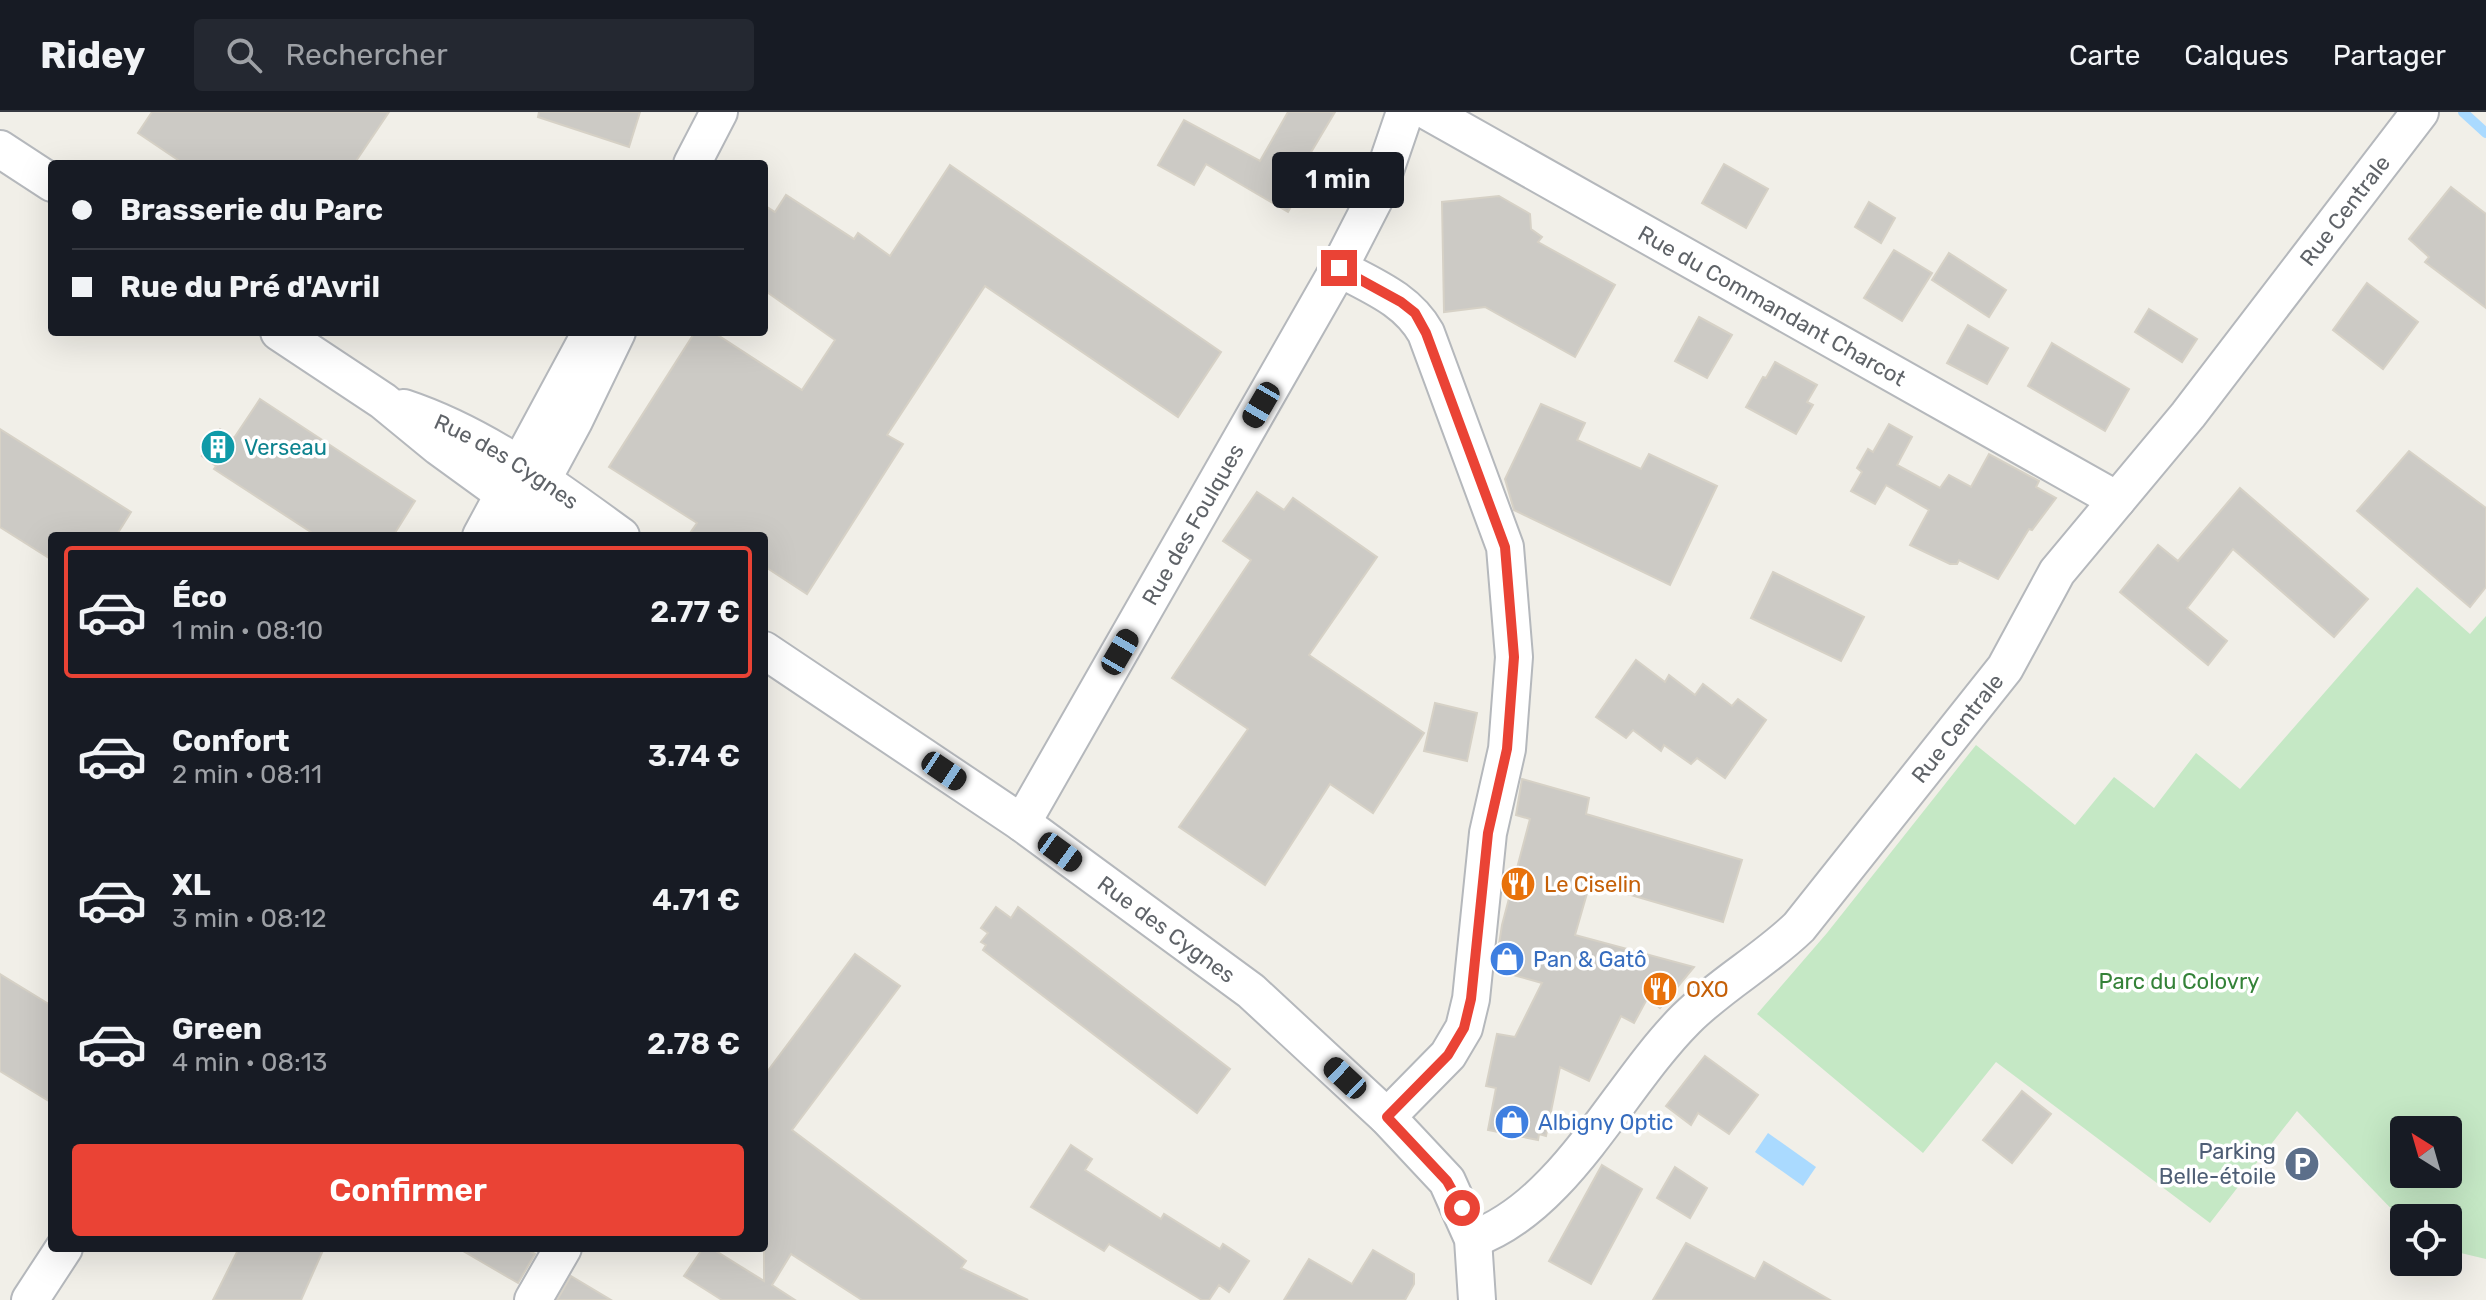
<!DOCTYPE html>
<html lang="fr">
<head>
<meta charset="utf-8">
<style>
  body { margin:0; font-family:Rubik,sans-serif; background:#242831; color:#f1f3f6; height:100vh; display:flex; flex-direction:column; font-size:30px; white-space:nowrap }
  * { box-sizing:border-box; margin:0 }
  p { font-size:26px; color:#9ea1a6 }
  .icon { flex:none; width:44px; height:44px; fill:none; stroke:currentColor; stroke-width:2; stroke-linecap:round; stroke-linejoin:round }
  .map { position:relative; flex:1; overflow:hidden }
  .side { position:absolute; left:48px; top:420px; width:720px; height:720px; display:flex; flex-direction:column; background:#171b24; border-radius:8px; box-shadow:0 8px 32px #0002 }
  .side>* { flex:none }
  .banner { position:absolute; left:48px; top:48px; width:720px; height:176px; border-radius:8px; box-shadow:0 8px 32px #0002; display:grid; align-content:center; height:176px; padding:0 24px; background:#171b24 }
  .needle { width:52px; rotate:323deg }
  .fabs { position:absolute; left:2390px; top:1004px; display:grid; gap:16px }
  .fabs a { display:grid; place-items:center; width:72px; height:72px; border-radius:8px; background:#171b24; box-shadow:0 8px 32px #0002; font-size:40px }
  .end { position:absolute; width:36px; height:36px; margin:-18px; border:10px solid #ea4335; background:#fff; box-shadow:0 0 0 4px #fff }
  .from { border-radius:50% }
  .bubble { position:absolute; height:56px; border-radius:8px; background:#171b24; box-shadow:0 8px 32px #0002; font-size:26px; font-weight:600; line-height:56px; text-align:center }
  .car { position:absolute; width:24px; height:48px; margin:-24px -12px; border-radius:10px; box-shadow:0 0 6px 2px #0007; background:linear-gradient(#222 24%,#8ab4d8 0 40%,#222 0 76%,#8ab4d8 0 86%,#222 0) }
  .banner b { display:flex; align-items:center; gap:28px; height:76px; font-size:30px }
  .banner b+b { border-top:2px solid #363941 }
  .banner i { width:20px; height:20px; background:#f1f3f6 }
  ul { padding:14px 0 0; list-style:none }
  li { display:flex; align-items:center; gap:24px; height:132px; margin:0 16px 12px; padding:0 8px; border:4px solid transparent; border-radius:8px }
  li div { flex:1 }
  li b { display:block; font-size:30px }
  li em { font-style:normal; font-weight:600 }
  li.selected { border-color:#ea4335 }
  li>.icon { width:72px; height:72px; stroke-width:1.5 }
  .button { display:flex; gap:16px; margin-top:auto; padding:16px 24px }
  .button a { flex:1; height:92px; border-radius:8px; background:#ea4335; color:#fff; font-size:32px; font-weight:600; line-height:92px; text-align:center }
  header { display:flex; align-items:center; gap:48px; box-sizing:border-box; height:112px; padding:0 40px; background:#171b24; border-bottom:2px solid #363941 }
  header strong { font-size:38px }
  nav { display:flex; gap:44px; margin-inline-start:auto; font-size:28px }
  .search { width:560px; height:72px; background:#242831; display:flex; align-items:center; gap:20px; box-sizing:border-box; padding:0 28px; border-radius:8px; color:#9ea1a6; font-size:30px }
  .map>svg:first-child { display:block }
  .green { fill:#c5e8c5; fill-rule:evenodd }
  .water { fill:#aadaff }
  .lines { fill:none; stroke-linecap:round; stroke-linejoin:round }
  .stream { stroke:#aadaff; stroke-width:10 }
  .building { fill:#cccac5; stroke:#d6d1c6; stroke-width:2 }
  .minor-casing { stroke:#b5b8bc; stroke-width:40 }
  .minor { stroke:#fff; stroke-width:36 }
  .route { stroke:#ea4335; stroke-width:10 }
  .labels { text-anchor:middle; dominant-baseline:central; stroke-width:7; stroke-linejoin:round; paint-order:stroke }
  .street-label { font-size:22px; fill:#5f6368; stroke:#fff }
  .culture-label { font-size:22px; fill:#0d838f; stroke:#fff; text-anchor:start }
  .food-label { font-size:22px; fill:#c56008; stroke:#fff; text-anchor:start }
  .shop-label { font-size:22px; fill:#366cbe; stroke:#fff; text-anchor:start }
  .park-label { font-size:22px; fill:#348238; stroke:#fff }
  .service-label { font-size:22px; fill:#4e5e75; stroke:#fff; text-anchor:end }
</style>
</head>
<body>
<header>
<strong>Ridey</strong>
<div class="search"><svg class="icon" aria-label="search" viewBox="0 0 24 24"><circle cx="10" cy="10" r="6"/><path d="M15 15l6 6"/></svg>Rechercher</div>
<nav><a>Carte</a><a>Calques</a><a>Partager</a></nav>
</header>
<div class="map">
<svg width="2486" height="1188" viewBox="0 0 2486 1188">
  <rect width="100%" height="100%" fill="#f1efe8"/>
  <!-- green -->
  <path class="green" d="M2417,475L2470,522L2486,504V1147L2448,1138V1106H2404V1110L2297,999L2210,1111L1996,950L1923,1041L1757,902L1827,821L1976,633L2075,713L2114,665L2154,696L2196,641L2240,677ZM2404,1018H2448V1062H2404Z"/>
  <!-- water -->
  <polygon class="water" points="1768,1021 1816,1055 1803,1074 1755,1040"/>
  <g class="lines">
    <!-- stream -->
    <polyline class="stream" points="2463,0 2486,21"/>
  </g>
  <!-- building -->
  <g class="building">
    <polygon points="152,0 389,0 354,52 184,52 138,21"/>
    <polygon points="539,0 640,0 629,35 538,5"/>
    <polygon points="1288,0 1335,0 1310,42 1319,47 1288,100 1206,52 1194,73 1158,53 1184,8 1260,49"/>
    <polygon points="1724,52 1768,77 1746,116 1702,91"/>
    <polygon points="950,53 1221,240 1178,305 985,174 887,323 903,332 807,482 764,454 764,424 688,424 697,411 609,355 695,220 713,220 802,278 835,228 764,178 764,93 775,100 786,83 854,127 858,121 890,144"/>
    <polygon points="2451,75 2486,102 2486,196 2425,150 2429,145 2409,127"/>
    <polygon points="1499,84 1530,102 1531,117 1542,125 1538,130 1615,173 1575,245 1485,195 1444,200 1442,90"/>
    <polygon points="1869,90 1895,106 1881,131 1855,115"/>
    <polygon points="1894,138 1932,161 1902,209 1864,186"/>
    <polygon points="1949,141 2006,178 1989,205 1932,168"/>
    <polygon points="2367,171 2418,210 2383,257 2333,218"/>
    <polygon points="2149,197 2197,227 2182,250 2135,220"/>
    <polygon points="1699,205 1732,223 1707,266 1675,249"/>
    <polygon points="1968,213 2008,236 1987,272 1947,251"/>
    <polygon points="2052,231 2129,277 2105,319 2028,274"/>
    <polygon points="1775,250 1817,273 1807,290 1813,293 1796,322 1746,295 1763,265 1766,266"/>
    <polygon points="260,287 415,389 393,424 317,424 214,357 216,354 202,344 220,317 234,326"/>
    <polygon points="1541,292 1585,311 1577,328 1641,357 1649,342 1717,374 1670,473 1514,398 1505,367"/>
    <polygon points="1889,312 1912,325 1897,353 1940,376 1949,363 1971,375 1989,342 2039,369 2036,375 2056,386 2032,418 2029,417 1998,467 1959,448 1957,452 1950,452 1910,433 1929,398 1886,373 1875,392 1851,379 1862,360 1857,356 1868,337 1873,340"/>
    <polygon points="0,317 131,400 116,424 52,424 52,448 0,415"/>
    <polygon points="2409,339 2486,396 2486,475 2470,495 2357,399"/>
    <polygon points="2240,376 2368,487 2334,525 2233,437 2187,496 2227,529 2208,553 2120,480 2158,433 2178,449"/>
    <polygon points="1257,380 1284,398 1293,386 1377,445 1309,543 1424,621 1373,701 1330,672 1265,773 1179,715 1248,617 1172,566 1251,448 1223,429"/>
    <polygon points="1773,460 1864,505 1841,549 1751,506"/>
    <polygon points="1636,548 1665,570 1669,563 1695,583 1703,572 1732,594 1738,587 1766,608 1725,666 1697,646 1691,652 1664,633 1661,639 1633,618 1626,626 1596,605"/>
    <polygon points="1435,591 1477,601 1467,649 1424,639"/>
    <polygon points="1522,667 1589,686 1586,702 1742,748 1723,810 1590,771 1575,823 1694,855 1660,896 1648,885 1634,911 1621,904 1589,969 1560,955 1546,1024 1539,1022 1538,1028 1488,1018 1496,976 1486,974 1497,922 1515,925 1542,871 1495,858 1502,813 1530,707 1516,703"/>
    <polygon points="996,795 1011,806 1018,795 1230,957 1197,1001 983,838 986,833 981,830 988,821 981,816"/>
    <polygon points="855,842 900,874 792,1018 966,1149 961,1156 1028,1188 862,1188 791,1142 772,1173 795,1188 722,1188 684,1164 703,1136 711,1136 764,1169 764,964"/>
    <polygon points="0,862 52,894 52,991 0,959"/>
    <polygon points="1705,944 1758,983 1729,1022 1698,1001 1691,1013 1666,994"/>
    <polygon points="2022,979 2051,1002 2012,1051 1983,1028"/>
    <polygon points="1071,1033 1092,1047 1085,1058 1161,1107 1164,1102 1220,1137 1223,1132 1249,1149 1229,1180 1219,1173 1209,1188 1202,1188 1109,1132 1104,1139 1031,1095"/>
    <polygon points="1602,1053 1642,1077 1591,1172 1549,1149"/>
    <polygon points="1675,1055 1707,1076 1690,1106 1657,1086"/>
    <polygon points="1686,1131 1755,1167 1764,1150 1830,1188 1653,1188"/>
    <polygon points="239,1136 324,1136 301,1188 213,1188"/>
    <polygon points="458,1136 524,1136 535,1142 518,1171"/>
    <polygon points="1373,1138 1414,1162 1414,1172 1405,1188 1284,1188 1309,1147 1352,1172"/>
    <polygon points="571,1164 611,1188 557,1188"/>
  </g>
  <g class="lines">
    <defs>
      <g id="minor">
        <path id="s1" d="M1429,0L2117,388"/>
        <polyline points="0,37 52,71"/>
        <polyline points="692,52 719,0"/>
        <polyline points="279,220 383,289 439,335 505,383 571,424"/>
        <path id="s2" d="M404,296C485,323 552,374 621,424"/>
        <polyline points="481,424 591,220"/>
        <polyline points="512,424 574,309 617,220"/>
        <path id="s3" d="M764,538L1022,711L1251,879L1387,1005L1447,1069L1473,1127L1477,1188"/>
        <path id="s4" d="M1022,711L1339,156"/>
        <path d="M1387,1005L1448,943L1464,916L1471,887L1488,721L1507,637L1514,545L1505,435L1426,221C1407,187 1372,174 1339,156L1377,82L1405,0"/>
        <path id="s5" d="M1473,1127C1565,1094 1618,975 1686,907C1721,872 1764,849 1799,815L2005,556L2057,460L2188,303L2420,0"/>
        <polyline points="30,1188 64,1136"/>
        <polyline points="533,1188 563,1136"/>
      </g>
    </defs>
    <!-- minor casing -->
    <use href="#minor" class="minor-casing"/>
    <!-- minor -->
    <use href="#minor" class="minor"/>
  </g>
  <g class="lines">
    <!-- route -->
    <polyline class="route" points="1339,156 1401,190 1415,201 1426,221 1505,435 1514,545 1507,637 1488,721 1471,887 1464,916 1448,943 1387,1005 1447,1069 1462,1096"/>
  </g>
  <!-- icons -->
  <defs>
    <symbol id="building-disc" viewBox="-11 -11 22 22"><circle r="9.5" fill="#0f9aa8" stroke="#fff"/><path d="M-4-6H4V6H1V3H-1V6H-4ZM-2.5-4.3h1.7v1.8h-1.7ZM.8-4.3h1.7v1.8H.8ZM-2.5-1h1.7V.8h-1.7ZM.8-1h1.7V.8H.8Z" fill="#fff"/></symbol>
    <symbol id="restaurant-disc" viewBox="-11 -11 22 22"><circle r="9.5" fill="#e8710a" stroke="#fff"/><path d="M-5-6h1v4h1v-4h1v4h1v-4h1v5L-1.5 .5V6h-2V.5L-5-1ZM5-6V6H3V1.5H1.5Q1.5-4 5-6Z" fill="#fff"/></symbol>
    <symbol id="shop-disc" viewBox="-11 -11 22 22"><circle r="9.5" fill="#3f7fe0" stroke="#fff"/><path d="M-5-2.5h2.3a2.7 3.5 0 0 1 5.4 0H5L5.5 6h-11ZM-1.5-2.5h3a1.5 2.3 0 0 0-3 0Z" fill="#fff"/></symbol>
    <symbol id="parking-disc" viewBox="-11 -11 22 22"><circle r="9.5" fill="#5c6f8a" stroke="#fff"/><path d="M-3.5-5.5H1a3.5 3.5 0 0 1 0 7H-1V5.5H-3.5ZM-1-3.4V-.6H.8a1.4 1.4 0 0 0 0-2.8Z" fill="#fff"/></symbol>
  </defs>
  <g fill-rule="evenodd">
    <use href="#building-disc" x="198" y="315" width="40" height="40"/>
    <use href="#restaurant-disc" x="1498" y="752" width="40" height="40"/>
    <use href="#shop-disc" x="1487" y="827" width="40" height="40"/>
    <use href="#restaurant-disc" x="1640" y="857" width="40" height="40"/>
    <use href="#shop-disc" x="1492" y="990" width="40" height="40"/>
    <use href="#parking-disc" x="2282" y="1032" width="40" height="40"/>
  </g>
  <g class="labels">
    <!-- street labels -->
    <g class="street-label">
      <text stroke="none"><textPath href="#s5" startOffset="1358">Rue Centrale</textPath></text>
      <text stroke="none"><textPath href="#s1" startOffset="394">Rue du Commandant Charcot</textPath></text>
      <text stroke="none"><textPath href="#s2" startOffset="116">Rue des Cygnes</textPath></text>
      <text stroke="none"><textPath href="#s4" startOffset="344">Rue des Foulques</textPath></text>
      <text stroke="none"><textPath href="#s5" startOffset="710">Rue Centrale</textPath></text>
      <text stroke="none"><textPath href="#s3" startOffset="490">Rue des Cygnes</textPath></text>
    </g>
    <!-- culture labels -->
    <g class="culture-label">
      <text x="244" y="335">Verseau</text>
    </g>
    <!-- food labels -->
    <g class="food-label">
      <text x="1544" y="772">Le Ciselin</text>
      <text x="1686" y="877">OXO</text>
    </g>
    <!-- shop labels -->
    <g class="shop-label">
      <text x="1533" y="847">Pan &amp; Gatô</text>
      <text x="1538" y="1010">Albigny Optic</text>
    </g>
    <!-- park labels -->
    <g class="park-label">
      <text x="2179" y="869">Parc du Colovry</text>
    </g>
    <!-- service labels -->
    <g class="service-label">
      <text x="2276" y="1039">Parking<tspan x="2276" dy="25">Belle-étoile</tspan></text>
    </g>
  </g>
</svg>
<div class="fabs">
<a><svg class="needle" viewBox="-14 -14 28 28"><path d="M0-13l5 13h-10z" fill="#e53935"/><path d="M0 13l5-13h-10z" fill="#9ea1a6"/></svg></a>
<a><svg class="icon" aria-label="locate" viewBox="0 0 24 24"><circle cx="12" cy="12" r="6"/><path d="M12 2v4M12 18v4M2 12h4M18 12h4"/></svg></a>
</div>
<i class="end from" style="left:1462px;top:1096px"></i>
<i class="end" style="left:1339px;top:156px"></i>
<div class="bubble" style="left:1272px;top:40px;width:132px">1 min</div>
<i class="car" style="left:1261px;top:293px;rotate:210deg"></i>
<i class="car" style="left:1120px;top:540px;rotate:30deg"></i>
<i class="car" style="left:944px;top:659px;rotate:124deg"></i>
<i class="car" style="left:1060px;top:740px;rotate:126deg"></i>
<i class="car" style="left:1345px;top:966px;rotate:313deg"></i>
<div class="banner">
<b><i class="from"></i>Brasserie du Parc</b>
<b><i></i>Rue du Pré d'Avril</b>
</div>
<section class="side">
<ul>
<li class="selected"><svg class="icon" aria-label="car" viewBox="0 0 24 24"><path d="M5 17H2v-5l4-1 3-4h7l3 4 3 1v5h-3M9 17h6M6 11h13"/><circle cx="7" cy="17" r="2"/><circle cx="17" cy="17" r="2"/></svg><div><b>Éco</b><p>1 min · 08:10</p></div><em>2.77 €</em></li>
<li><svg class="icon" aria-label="car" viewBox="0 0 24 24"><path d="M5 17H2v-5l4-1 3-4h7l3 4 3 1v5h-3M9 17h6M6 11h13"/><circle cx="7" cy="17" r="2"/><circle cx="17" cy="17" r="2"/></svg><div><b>Confort</b><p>2 min · 08:11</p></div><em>3.74 €</em></li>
<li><svg class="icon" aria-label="car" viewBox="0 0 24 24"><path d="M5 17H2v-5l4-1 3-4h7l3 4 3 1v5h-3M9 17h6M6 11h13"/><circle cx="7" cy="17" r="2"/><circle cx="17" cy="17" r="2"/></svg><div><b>XL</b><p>3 min · 08:12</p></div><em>4.71 €</em></li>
<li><svg class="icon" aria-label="car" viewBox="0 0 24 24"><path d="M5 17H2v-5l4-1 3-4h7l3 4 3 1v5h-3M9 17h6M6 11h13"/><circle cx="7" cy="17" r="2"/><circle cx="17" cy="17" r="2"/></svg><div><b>Green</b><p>4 min · 08:13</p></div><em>2.78 €</em></li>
</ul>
<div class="button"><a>Confirmer</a></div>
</section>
</div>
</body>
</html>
